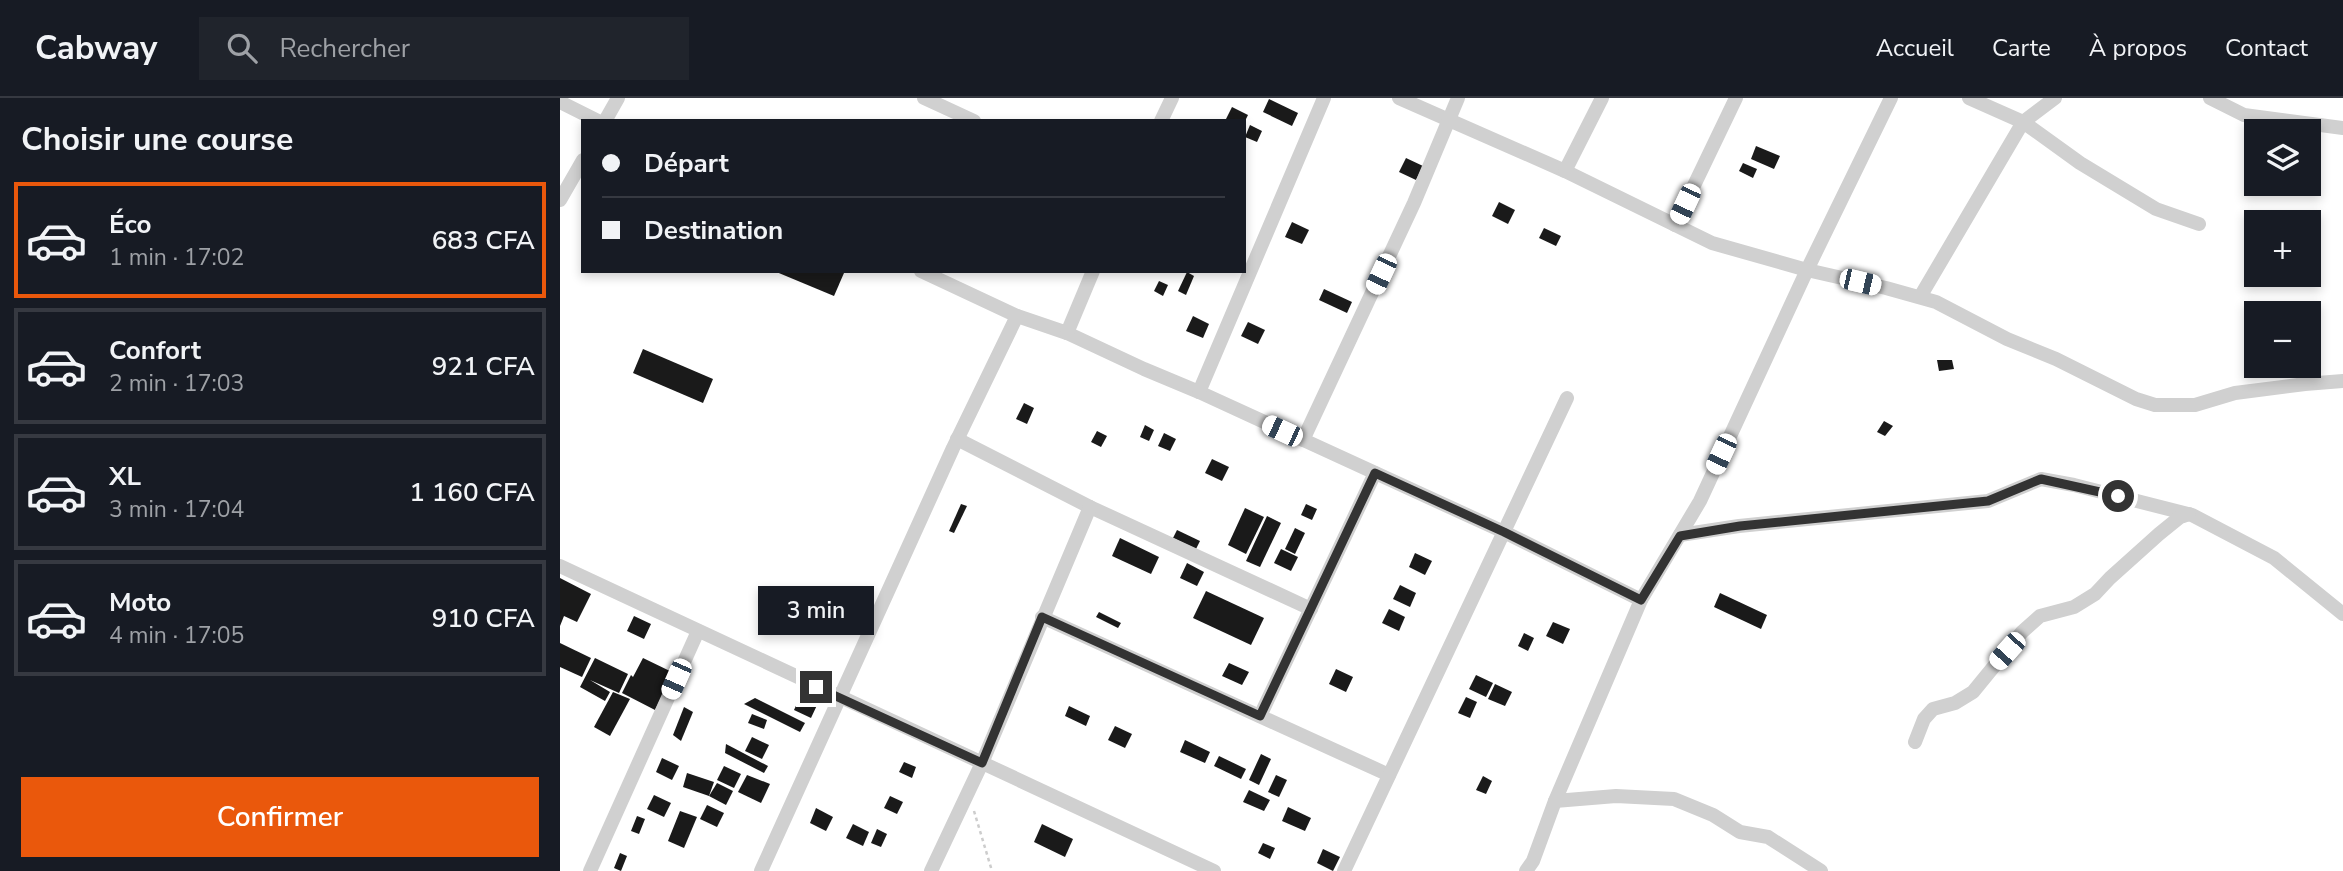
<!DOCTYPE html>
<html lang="fr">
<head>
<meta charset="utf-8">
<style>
  body { margin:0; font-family:"Nunito Sans",sans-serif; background:#20242c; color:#f1f3f6; height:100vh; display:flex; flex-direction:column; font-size:26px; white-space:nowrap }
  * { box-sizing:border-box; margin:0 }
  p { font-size:23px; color:#9ea1a6 }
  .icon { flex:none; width:38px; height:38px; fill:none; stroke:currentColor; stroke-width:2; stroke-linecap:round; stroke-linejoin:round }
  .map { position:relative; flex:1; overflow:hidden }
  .sheet { display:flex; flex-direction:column; background:#171b24; width:560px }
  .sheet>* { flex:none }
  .hud { position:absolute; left:21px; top:21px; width:665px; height:154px; border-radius:0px; box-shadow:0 4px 10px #0003; display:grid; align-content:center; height:154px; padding:0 21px; background:#171b24 }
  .controls { position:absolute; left:1684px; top:21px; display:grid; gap:14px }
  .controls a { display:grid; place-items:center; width:77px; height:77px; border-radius:0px; background:#171b24; box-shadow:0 4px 10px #0003; font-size:35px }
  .end { position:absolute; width:32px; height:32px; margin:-16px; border:9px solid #333; background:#fff; box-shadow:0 0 0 4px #fff }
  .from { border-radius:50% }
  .bubble { position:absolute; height:49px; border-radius:0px; background:#171b24; box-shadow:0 4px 10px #0003; font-size:23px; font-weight:600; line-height:49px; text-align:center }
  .car { position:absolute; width:21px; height:42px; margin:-21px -10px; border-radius:9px; box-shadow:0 0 5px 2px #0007; background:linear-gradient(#fff 24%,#345 0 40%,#fff 0 76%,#345 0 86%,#fff 0) }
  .hud b { display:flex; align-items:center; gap:24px; height:66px; font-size:26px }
  .hud b+b { border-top:2px solid #363941 }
  .hud i { width:18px; height:18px; background:#f1f3f6 }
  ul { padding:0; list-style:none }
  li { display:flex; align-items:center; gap:21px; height:116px; margin:0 14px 10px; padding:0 7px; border:4px solid #363941; border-radius:0px }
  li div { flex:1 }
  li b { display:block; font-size:26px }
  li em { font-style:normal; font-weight:600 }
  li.selected { border-color:#ea580c }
  li>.icon { width:63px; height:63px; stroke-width:1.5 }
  h2 { padding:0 21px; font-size:32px; line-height:84px }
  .cta { display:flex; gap:14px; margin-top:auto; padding:14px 21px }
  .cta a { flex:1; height:80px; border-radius:0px; background:#ea580c; color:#fff; font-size:28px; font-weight:600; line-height:80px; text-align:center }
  header { display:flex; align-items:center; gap:42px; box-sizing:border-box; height:98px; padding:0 35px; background:#171b24; border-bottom:2px solid #363941 }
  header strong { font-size:33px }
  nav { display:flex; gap:38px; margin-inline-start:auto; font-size:24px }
  .search { width:490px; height:63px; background:#20242c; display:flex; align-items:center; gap:18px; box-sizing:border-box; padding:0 24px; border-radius:0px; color:#9ea1a6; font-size:26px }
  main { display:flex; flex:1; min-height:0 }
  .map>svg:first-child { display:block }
  .building { fill:#1a1a1a }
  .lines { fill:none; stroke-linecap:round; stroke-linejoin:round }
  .path { stroke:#cdcdcd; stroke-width:2.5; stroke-dasharray:3.5 3.5; stroke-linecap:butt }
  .minor { stroke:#d0d0d0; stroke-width:14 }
  .route { stroke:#333; stroke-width:9 }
</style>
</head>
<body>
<header>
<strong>Cabway</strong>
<div class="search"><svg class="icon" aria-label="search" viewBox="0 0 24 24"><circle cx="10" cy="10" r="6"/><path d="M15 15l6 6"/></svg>Rechercher</div>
<nav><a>Accueil</a><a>Carte</a><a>À propos</a><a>Contact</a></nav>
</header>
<main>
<section class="sheet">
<h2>Choisir une course</h2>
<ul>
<li class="selected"><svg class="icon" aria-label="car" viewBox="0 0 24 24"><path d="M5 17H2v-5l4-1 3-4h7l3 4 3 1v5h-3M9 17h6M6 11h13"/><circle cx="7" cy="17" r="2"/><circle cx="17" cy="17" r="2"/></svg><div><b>Éco</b><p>1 min · 17:02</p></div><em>683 CFA</em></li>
<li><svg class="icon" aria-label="car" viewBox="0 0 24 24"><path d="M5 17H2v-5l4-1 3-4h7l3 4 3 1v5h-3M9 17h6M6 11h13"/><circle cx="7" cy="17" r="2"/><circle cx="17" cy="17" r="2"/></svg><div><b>Confort</b><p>2 min · 17:03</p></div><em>921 CFA</em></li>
<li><svg class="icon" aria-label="car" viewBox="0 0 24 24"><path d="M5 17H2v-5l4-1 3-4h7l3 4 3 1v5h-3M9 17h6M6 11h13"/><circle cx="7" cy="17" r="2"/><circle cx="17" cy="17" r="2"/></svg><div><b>XL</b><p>3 min · 17:04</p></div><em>1 160 CFA</em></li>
<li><svg class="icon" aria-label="car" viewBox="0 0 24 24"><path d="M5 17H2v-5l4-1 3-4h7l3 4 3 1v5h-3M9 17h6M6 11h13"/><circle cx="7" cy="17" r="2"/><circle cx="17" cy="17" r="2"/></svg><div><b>Moto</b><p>4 min · 17:05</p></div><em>910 CFA</em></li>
</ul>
<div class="cta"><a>Confirmer</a></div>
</section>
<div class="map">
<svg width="1783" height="773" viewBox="0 0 1783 773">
  <rect width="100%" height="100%" fill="#fff"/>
  <!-- building -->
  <g class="building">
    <polygon points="709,1 738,15 732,28 703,14"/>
    <polygon points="672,9 688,17 685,23 665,23"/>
    <polygon points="690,27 702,33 697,44 685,39"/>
    <polygon points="1196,48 1220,58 1214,71 1191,61"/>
    <polygon points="846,60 863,68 856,82 839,74"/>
    <polygon points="1183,65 1197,71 1193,80 1179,73"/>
    <polygon points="939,104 955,112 948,126 932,118"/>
    <polygon points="732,124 749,132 742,146 725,139"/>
    <polygon points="984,130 1001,138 996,148 979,140"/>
    <polygon points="214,173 280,173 284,175 274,198"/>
    <polygon points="627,174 634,178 626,197 618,193"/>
    <polygon points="599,183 608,187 603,198 594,193"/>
    <polygon points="764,191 792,204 787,215 759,202"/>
    <polygon points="633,218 649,226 643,240 626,233"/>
    <polygon points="688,224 705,232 698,246 681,238"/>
    <polygon points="83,251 153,281 143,305 73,275"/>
    <polygon points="1377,262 1392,262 1394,271 1379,273"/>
    <polygon points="464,305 474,310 467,326 456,321"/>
    <polygon points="1324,323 1333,328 1325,338 1317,334"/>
    <polygon points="585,327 594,332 589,343 580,339"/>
    <polygon points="537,333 547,338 541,349 531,344"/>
    <polygon points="604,335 616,341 610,353 598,348"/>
    <polygon points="652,361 669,369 662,383 645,375"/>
    <polygon points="401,406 407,408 394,435 389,433"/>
    <polygon points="746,406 757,411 752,422 741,417"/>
    <polygon points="685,410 704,419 686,456 668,447"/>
    <polygon points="707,418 721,425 700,469 686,463"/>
    <polygon points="735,430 745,435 735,456 725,451"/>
    <polygon points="617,432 640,443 636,451 613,440"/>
    <polygon points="560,440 599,459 591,476 552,458"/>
    <polygon points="721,451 738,459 731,473 714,465"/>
    <polygon points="855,455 872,463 865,477 849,469"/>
    <polygon points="627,465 644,474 637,488 620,480"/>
    <polygon points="0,480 31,496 17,524 4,518 0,528"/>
    <polygon points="840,487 856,495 850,509 833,501"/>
    <polygon points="646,493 704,520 691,547 633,520"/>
    <polygon points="1160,495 1207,517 1201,531 1154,509"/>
    <polygon points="829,511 845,519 839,533 822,525"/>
    <polygon points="539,514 561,525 558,530 536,519"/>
    <polygon points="74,518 91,526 84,541 67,533"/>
    <polygon points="993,524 1010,531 1003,546 986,538"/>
    <polygon points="964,535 974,540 968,553 958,548"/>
    <polygon points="0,545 31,560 22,579 0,569"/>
    <polygon points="35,560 68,576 59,595 30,582 50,594 45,603 20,589"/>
    <polygon points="83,560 114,575 95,612 62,595 71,577 73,579"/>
    <polygon points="669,565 689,574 682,587 662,578"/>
    <polygon points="776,571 793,579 786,594 769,586"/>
    <polygon points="916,577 933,585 926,599 909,591"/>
    <polygon points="935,586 952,594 945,608 928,601"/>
    <polygon points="53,594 70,601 50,638 34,629"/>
    <polygon points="241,597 258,605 251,620 234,612"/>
    <polygon points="906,599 917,604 910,620 898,615"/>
    <polygon points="195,600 245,625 240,634 184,606"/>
    <polygon points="509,608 530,618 526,628 505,618"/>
    <polygon points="124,609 133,614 121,643 113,637"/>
    <polygon points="192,616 207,622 204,631 188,625"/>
    <polygon points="555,628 572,636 565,650 548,642"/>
    <polygon points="192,639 209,647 202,661 185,653"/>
    <polygon points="625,642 650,654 645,665 620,654"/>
    <polygon points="166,646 208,668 204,675 165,655"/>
    <polygon points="701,656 711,661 699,687 689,682"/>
    <polygon points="659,658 686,671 681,681 654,668"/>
    <polygon points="102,660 119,668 112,682 96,674"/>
    <polygon points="344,664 356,669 352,680 339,674"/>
    <polygon points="164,668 181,676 174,690 157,682"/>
    <polygon points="127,675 154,684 149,698 123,689"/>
    <polygon points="187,677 210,686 201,705 178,694"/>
    <polygon points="716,677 727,682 719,699 708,694"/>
    <polygon points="923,678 932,683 926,696 916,692"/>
    <polygon points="157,685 173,693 166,707 149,698"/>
    <polygon points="689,692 710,702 704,713 683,704"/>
    <polygon points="94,697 111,705 104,719 87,711"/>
    <polygon points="330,698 343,704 337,716 324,710"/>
    <polygon points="147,707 164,715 157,729 140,721"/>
    <polygon points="728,709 751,720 745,733 722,723"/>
    <polygon points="256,710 273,719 266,733 250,725"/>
    <polygon points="120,713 137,719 124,750 108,743"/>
    <polygon points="77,718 85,721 79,736 71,733"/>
    <polygon points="293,726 309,734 303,748 286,740"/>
    <polygon points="482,726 513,741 505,759 474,744"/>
    <polygon points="317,731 327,736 321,749 311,745"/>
    <polygon points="703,745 715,750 710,761 698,755"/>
    <polygon points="763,751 780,759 773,773 757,765"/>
    <polygon points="60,755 67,758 61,773 54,770"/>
  </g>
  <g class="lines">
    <!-- path -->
    <polyline class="path" points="414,713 432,773"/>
    <!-- minor -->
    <g class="minor">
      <polyline points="364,0 414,23"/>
      <polyline points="839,0 1005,73 1152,145 1247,172 1326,190 1376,204 1447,241 1496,261 1576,301 1595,307 1635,307 1675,295 1745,286 1783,283"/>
      <polyline points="1409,0 1463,24 1520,65 1596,111 1639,126"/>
      <polyline points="1650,0 1684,17 1783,30"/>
      <polyline points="0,4 38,23"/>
      <polyline points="45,23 58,0"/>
      <polyline points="601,23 612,0"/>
      <polyline points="1005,73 1042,0"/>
      <polyline points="0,102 23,62"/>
      <polyline points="1115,127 1176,0"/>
      <polyline points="361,173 457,218 507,235 584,271 639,294 944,434 1081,502"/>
      <polyline points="1360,199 1463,24 1495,0"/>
      <polyline points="507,235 533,173"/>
      <polyline points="639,294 764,0"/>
      <polyline points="397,341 530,409 751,511"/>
      <polyline points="743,342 854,105 898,0"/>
      <polyline points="1120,437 1179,428 1428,403 1481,381 1514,387 1632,417 1714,460 1783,516"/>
      <polyline points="0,468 654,773"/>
      <polyline points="482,519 829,677"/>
      <polyline points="700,618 815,375"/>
      <polyline points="1355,644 1364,621 1373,611 1395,605 1413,594 1462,534 1480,518 1514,509 1535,496 1550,480 1599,436 1620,419 1629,416"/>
      <polyline points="995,703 1056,698 1114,701 1153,717 1180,734 1208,739 1261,773"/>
      <polyline points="30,773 138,533"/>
      <polyline points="201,773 393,350 457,218"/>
      <polyline points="371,773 422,665 530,409"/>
      <polyline points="784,773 1007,300"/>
      <polyline points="966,773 973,763 995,703 1081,502 1140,403 1247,172 1331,0"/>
    </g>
  </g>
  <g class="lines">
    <!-- route -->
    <polyline class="route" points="256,589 422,665 482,519 700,618 815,375 944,434 1081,502 1120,438 1180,428 1428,403 1481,381 1558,398"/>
  </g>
</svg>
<div class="controls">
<a><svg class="icon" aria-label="layers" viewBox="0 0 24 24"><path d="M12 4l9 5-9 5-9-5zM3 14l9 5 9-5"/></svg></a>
<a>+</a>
<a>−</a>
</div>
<i class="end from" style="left:1558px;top:398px"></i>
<i class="end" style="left:256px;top:589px"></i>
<div class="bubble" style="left:198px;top:488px;width:116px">3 min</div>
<i class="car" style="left:1125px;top:106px;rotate:205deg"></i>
<i class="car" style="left:821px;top:176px;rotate:205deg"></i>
<i class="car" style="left:1300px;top:184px;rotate:103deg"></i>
<i class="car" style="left:722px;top:333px;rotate:295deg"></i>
<i class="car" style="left:1161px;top:356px;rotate:205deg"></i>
<i class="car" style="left:1447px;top:553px;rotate:222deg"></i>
<i class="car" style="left:116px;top:581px;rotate:204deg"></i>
<div class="hud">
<b><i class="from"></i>Départ</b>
<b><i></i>Destination</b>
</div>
</div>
</main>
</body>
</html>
